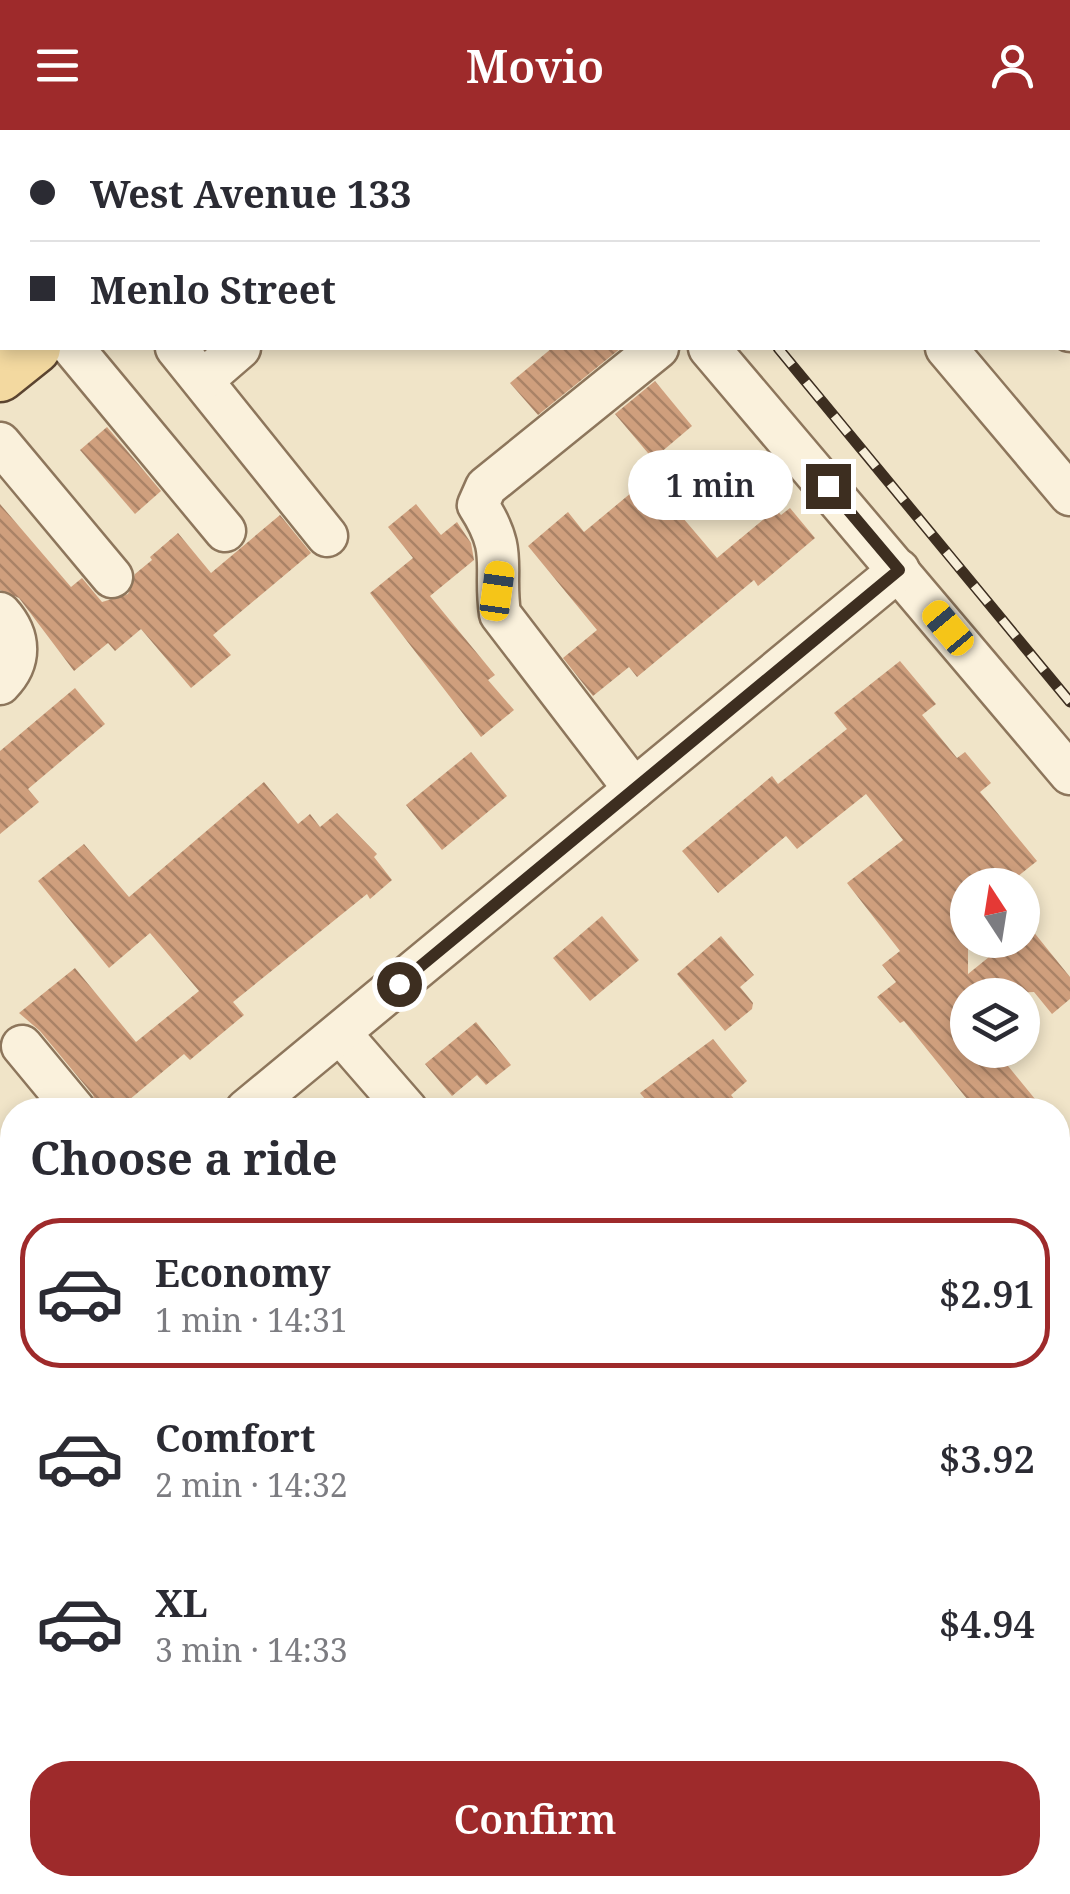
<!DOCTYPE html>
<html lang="en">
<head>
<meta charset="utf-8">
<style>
  body { margin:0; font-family:"Noto Serif",serif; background:#f2f2f3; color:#2b2b33; height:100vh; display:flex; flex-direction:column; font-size:38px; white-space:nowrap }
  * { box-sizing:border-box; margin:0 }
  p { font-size:32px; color:#7c7c81 }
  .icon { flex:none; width:55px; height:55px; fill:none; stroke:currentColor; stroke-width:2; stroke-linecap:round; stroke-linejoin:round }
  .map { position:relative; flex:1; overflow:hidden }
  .sheet { position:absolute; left:0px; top:968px; width:1070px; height:798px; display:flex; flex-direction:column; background:#fff; border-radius:40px 40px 0 0; box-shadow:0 5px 15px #0003 }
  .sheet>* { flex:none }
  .hud { position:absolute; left:0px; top:0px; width:1070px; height:220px; box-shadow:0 5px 15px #0003; display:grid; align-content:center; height:220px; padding:0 30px; background:#fff }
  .needle { width:65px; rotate:348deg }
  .controls { position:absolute; left:950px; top:738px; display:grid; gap:20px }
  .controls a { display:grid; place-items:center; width:90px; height:90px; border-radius:50%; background:#fff; box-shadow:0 5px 15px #0003; font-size:50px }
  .end { position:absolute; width:45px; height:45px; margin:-22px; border:12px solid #3d2e20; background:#fff; box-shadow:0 0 0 5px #fff }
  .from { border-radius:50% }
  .bubble { position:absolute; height:70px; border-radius:35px; background:#fff; box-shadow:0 5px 15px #0003; font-size:32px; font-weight:600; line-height:70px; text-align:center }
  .car { position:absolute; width:30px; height:60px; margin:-30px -15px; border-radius:12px; box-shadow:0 0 8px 2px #0007; background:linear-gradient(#f5c518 24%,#345 0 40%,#f5c518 0 76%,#345 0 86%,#f5c518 0) }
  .hud b { display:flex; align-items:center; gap:35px; height:95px; font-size:38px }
  .hud b+b { border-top:2px solid #e1e1e2 }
  .hud i { width:25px; height:25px; background:#2b2b33 }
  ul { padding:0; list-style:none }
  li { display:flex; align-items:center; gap:30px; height:150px; margin:0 20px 15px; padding:0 10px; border:5px solid transparent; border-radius:40px }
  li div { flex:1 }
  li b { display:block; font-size:38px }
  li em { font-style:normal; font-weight:600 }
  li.on { border-color:#9e2a2b }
  li>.icon { width:90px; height:90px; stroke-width:1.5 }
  h2 { padding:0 30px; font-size:45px; line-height:120px }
  .primary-button { display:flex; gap:20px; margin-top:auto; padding:20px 30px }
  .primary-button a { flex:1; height:115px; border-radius:40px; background:#9e2a2b; color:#fff; font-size:40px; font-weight:600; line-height:115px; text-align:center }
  header { display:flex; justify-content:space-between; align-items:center; height:130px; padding:0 30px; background:#9e2a2b; color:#fff; font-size:45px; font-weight:600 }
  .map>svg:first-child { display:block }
  .building { fill:url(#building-back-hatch) }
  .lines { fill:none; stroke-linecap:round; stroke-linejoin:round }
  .minor-casing { stroke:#8d765c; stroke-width:45 }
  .major-casing { stroke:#5b4430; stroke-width:55 }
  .minor { stroke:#faf1dc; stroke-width:40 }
  .major { stroke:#f3d9a0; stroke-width:50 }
  .rail-casing { stroke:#3d2e20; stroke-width:11 }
  .rail { stroke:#f7eed8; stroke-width:8; stroke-dasharray:22; stroke-linecap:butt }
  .route { stroke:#3d2e20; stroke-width:12 }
</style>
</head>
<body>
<header><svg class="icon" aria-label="menu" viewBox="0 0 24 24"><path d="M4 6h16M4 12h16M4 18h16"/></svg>Movio<svg class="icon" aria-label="person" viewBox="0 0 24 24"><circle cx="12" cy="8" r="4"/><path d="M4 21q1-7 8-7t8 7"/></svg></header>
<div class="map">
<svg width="1070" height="1764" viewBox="0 0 1070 1764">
  <defs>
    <pattern id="building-back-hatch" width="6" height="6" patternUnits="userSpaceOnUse" patternTransform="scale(2.5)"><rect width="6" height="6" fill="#cf9f7d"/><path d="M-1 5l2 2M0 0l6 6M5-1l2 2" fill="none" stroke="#a98266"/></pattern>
  </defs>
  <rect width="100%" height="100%" fill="#f0e4c8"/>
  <!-- building -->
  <g class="building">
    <polygon points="552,218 621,218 538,285 510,253"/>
    <polygon points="655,251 692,296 653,329 615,284"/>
    <polygon points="107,297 161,361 135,384 80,320"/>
    <polygon points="649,348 717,428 776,379 781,385 790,378 815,408 758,456 754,450 637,547 629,537 593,566 563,528 597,500 528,416 568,382 584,402"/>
    <polygon points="0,374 71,457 82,448 102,472 128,464 135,444 152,430 150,427 178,403 211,443 280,385 311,423 213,505 231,525 191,558 141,499 115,521 108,513 74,541 19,468 0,460"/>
    <polygon points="416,374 441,405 457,392 471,413 474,430 430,466 495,545 488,550 514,580 481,607 370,463 413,428 388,397"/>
    <polygon points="900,531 936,574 922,585 957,628 965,622 991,653 980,662 1037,731 1007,755 968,755 968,844 1010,810 1022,810 1022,800 1028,795 1070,847 1070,869 1052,884 1034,862 968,865 968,920 995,920 1044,980 976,980 904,891 900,893 877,867 896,852 882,835 900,821 847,753 903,710 866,664 797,719 786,706 718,763 682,721 772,646 778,654 847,599 834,583"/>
    <polygon points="75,558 105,594 28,659 39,672 0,704 0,621"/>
    <polygon points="471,622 507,666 442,720 406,675"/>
    <polygon points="264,652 298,694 310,684 320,697 337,683 377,724 374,727 392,750 370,769 367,764 233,872 244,885 190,930 184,924 117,980 98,980 93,965 40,901 19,883 75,838 136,912 199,861 150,803 109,838 38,751 84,714 129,767"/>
    <polygon points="602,786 639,830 590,871 553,828"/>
    <polygon points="721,806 754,845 740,857 753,873 752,879 725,901 677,844"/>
    <polygon points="476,892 511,935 486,955 477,945 452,966 425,934"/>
    <polygon points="713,909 747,951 731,965 743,980 654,980 640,963"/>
  </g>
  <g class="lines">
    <defs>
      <g id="minor">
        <polyline points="522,0 524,2"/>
        <polyline points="779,0 780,2"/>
        <polyline points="901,0 903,2"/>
        <polyline points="1068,198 1070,201"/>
        <polyline points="73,218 225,401"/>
        <polyline points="176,218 327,406"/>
        <polyline points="709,218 1070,644"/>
        <polyline points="946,218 1070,365"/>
        <polyline points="203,250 240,218"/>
        <polyline points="0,313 112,447"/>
        <path d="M0,483C21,506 22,532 0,554"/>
        <path d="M634,659L500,484C493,435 509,423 478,375L486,357L658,218"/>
        <polyline points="340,903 407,980"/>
        <polyline points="22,916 75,980"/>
        <polyline points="246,980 899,440"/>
        <polyline points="0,1184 12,1174"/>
        <polyline points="1058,1222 1070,1212"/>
        <polyline points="0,1656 12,1671"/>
        <polyline points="80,1752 89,1764"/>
        <polyline points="405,1764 419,1752"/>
      </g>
      <g id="major">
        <polyline points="294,2 297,0"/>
        <polyline points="0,246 35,218"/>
      </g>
    </defs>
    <!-- minor casing -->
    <use href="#minor" class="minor-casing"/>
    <!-- major casing -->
    <use href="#major" class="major-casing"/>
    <!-- minor -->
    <use href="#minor" class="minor"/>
    <!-- major -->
    <use href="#major" class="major"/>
    <defs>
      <g id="rail">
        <polyline points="598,0 600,2"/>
        <polyline points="778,218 1070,572"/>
      </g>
    </defs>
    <!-- rail casing -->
    <use href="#rail" class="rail-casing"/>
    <!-- rail -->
    <use href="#rail" class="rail"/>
  </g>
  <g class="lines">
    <!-- route -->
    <polyline class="route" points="399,854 899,440 828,356"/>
  </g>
</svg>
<div class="controls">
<a><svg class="needle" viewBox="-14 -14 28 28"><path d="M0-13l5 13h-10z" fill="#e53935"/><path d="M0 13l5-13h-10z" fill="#7c7c81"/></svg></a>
<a><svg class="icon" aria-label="layers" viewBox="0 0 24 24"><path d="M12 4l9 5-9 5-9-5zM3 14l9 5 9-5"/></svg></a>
</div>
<i class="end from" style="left:399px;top:854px"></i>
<i class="end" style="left:828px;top:356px"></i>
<div class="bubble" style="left:628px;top:320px;width:165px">1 min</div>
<i class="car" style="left:497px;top:461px;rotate:8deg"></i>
<i class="car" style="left:948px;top:498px;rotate:320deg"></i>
<div class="hud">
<b><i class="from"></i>West Avenue 133</b>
<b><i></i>Menlo Street</b>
</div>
<section class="sheet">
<h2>Choose a ride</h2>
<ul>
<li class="on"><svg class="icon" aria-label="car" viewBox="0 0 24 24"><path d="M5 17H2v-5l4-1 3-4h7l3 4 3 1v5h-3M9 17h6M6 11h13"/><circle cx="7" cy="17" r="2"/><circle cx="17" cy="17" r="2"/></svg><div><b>Economy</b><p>1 min · 14:31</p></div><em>$2.91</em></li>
<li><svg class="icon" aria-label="car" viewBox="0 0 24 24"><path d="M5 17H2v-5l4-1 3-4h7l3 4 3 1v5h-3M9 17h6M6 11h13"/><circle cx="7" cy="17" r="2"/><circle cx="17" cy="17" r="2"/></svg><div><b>Comfort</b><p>2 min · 14:32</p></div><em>$3.92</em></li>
<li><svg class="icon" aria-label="car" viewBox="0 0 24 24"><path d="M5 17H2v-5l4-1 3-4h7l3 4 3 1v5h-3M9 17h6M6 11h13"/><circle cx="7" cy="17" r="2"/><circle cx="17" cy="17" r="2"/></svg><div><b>XL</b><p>3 min · 14:33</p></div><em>$4.94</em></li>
</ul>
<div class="primary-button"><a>Confirm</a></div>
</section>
</div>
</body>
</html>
